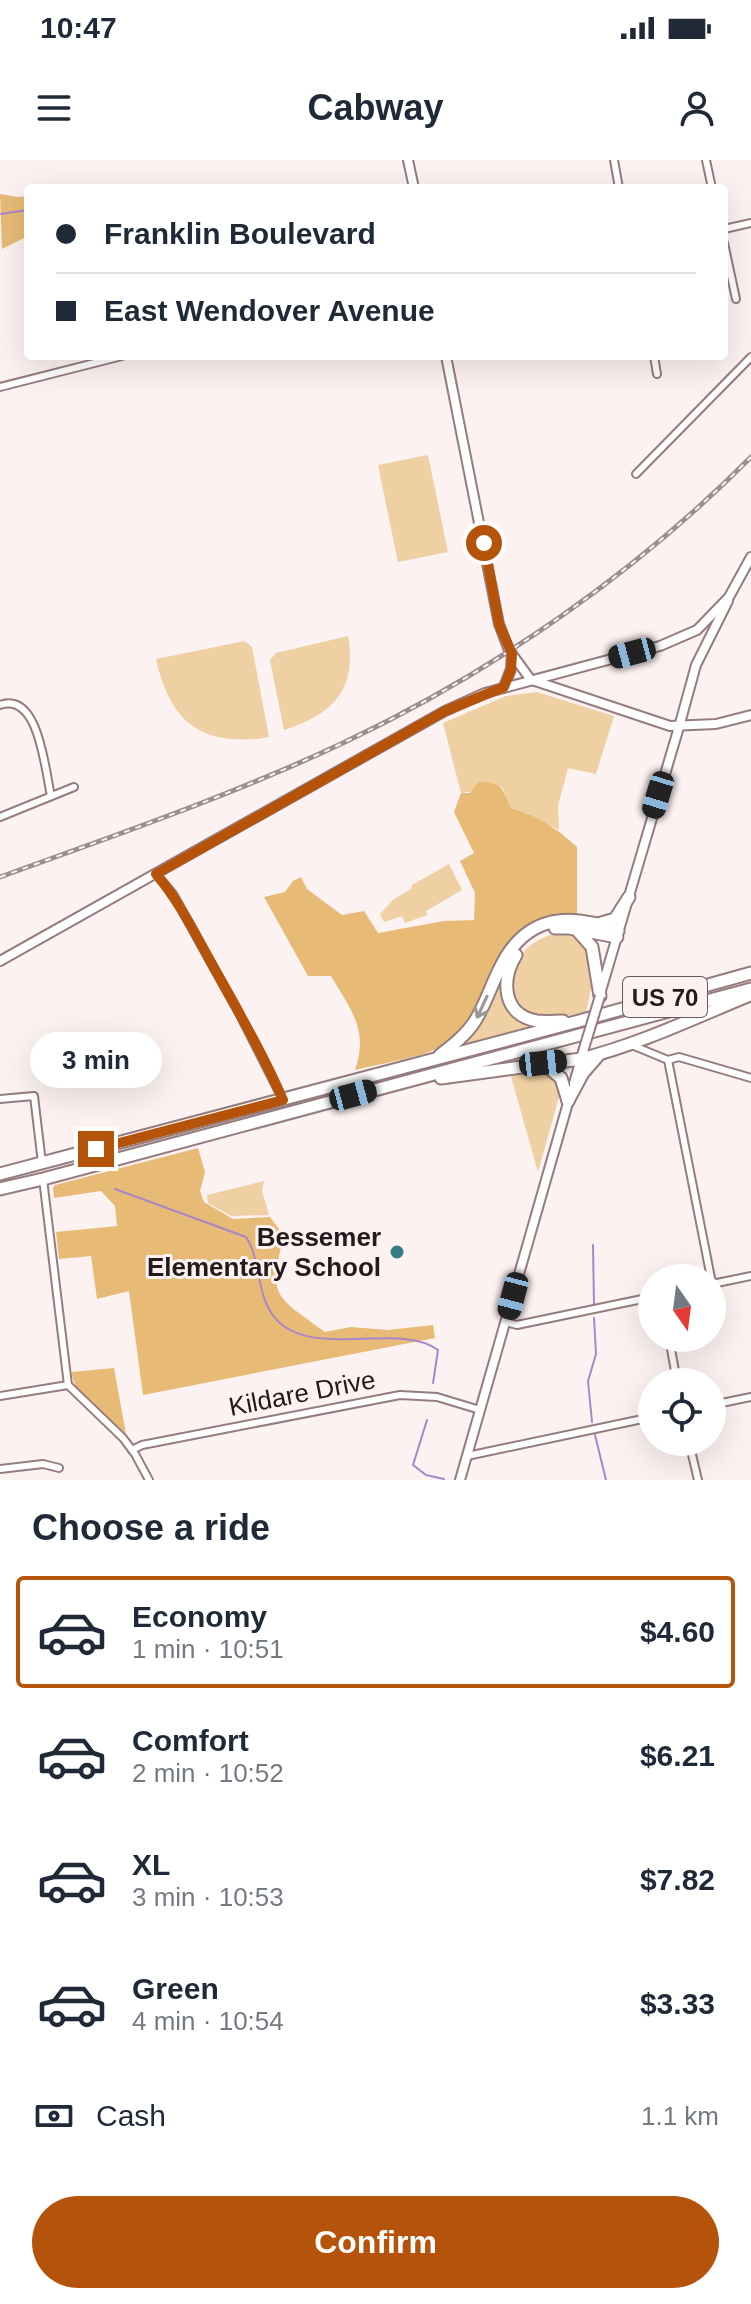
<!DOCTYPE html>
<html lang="en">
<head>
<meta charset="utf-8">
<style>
  body { margin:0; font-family:Arial,sans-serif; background:#f2f2f3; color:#1f2937; height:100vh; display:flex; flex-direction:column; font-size:30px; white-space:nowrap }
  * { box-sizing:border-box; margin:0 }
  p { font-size:26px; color:#747a83 }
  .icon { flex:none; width:44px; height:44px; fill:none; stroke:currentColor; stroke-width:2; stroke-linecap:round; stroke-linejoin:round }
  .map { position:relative; height:1320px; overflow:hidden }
  .drawer { display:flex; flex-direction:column; background:#fff; flex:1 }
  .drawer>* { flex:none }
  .top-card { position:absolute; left:24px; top:24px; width:704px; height:176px; border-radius:8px; box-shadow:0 8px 32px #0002; display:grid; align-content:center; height:176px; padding:0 32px; background:#fff }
  .needle { width:52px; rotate:166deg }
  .fabs { position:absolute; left:638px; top:1104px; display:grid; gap:16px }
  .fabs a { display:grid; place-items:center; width:88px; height:88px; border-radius:50%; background:#fff; box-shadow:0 8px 32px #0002; font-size:40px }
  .end { position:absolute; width:36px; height:36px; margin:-18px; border:10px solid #b45309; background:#fff; box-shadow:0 0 0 4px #fff }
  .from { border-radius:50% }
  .bubble { position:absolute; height:56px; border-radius:28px; background:#fff; box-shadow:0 8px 32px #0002; font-size:26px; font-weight:700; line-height:56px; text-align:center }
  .car { position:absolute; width:24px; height:48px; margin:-24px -12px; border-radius:10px; box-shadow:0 0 6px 2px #0007; background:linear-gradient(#222 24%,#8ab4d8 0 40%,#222 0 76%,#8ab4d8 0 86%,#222 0) }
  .top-card b { display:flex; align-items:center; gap:28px; height:76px; font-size:30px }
  .top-card b+b { border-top:2px solid #e0e1e3 }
  .top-card i { width:20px; height:20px; background:#1f2937 }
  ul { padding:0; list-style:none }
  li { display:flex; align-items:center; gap:24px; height:112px; margin:0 16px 12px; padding:0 16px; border:4px solid transparent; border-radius:8px }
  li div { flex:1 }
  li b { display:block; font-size:30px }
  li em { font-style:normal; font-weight:700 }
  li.current { border-color:#b45309 }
  li>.icon { width:72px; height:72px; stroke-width:1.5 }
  h2 { padding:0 32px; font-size:36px; line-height:96px }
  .pay { display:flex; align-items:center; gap:20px; height:88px; padding:0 32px; font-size:30px }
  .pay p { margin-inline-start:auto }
  .action { display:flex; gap:16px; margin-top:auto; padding:16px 32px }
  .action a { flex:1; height:92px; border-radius:48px; background:#b45309; color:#fff; font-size:32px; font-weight:700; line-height:92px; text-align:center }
  .status { display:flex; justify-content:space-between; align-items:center; height:56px; padding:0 40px; background:#fff; direction:ltr }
  .status svg { height:22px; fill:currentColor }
  header { display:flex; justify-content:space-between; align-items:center; height:104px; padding:0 32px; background:#fff; font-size:36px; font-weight:700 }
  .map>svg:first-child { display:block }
  .green { fill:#eed0a2 }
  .forest { fill:#e7bb76 }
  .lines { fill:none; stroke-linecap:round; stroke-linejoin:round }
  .stream { stroke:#a886c8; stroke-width:2 }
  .street-casing { stroke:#957c7e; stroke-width:10 }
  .secondary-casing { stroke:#957c7e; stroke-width:12 }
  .highway-casing { stroke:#957c7e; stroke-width:15 }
  .street { stroke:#fff; stroke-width:6 }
  .secondary { stroke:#fff; stroke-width:8 }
  .highway { stroke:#fff; stroke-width:11 }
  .rail-casing { stroke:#9a8f90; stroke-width:5 }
  .rail { stroke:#fdf2f2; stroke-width:2; stroke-dasharray:6; stroke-linecap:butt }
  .secondary-bridge-casing { stroke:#957c7e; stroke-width:12; stroke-linecap:butt }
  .secondary-bridge { stroke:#fff; stroke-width:8 }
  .oneway { stroke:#9c9898 }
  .route { stroke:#b45309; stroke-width:10 }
  .poi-dot { fill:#357c87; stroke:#fdf2f2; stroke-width:3 }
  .labels { text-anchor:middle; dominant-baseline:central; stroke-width:6; stroke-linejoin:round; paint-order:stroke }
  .shield { fill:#fdf2f2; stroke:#655b5c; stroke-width:2 }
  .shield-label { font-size:24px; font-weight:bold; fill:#241a1b }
  .poi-label { font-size:26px; font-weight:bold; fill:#241a1b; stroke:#fdf2f2; text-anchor:end }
  .street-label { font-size:26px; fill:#241a1b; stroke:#fdf2f2 }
</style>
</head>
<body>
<div class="status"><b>10:47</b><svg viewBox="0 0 49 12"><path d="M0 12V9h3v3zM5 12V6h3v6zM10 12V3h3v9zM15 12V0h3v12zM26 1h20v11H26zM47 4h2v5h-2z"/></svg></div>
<header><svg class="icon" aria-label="menu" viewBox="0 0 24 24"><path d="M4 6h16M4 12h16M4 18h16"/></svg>Cabway<svg class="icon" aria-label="person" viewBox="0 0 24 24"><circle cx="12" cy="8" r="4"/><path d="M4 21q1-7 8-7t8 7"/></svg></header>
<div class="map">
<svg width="751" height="1320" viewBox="0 0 751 1320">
  <rect width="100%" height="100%" fill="#fdf2f2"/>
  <!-- green -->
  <g class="green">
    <polygon points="428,295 448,392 398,402 378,305"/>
    <path d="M348,476C358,529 332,555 284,570L270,500L276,493Z"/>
    <path d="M245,481L252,487L269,577C204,588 170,564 156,499Z"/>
    <polygon points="537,532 614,556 596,614 568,608 558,646 559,670 527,653 511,648 502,627 461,633 443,563 506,536"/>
    <polygon points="449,704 462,730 426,751 427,755 405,763 402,756 384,762 380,754 394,739 411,729 412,725"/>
    <path d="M556,773H574L586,783L593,820L586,852C559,858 533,861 512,840C511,803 519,785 556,773Z"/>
    <polygon points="501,814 504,842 508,849 532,863 532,867 457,889"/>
    <path d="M540,910C552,914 557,921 560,933L538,1012L510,913Z"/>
    <polygon points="264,1021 262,1031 269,1055 231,1056 208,1043 207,1035"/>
  </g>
  <!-- forest -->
  <g class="forest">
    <polygon points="0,34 18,37 28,36 28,76 2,89"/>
    <path d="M478,622C502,622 502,627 511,648C537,655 557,668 577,687V755C484,747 503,851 445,885C422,898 382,903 355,910C369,870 351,850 331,816H308L264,737L285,732L293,721L301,717L307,729L342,755L364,751L378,773L444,761L474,760L475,733L460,701L474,693L454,652L461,633H470Z"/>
    <path d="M198,988L205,1012L200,1031L204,1042L233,1059L270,1057L284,1076C267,1138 276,1136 325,1172L351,1167L388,1170L433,1165L435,1178L143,1235L129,1131L97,1139L91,1096L59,1099L56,1072L117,1066L115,1046L101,1031L54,1038L53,1028L55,1025Z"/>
    <polygon points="114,1208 126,1274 76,1229 71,1212"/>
  </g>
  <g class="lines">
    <!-- stream -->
    <g class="stream">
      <polyline points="0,54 28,50"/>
      <path d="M115,1029L246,1077C261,1100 256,1131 272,1154C306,1203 397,1160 438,1190L433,1223"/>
      <polyline points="593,1085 594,1145"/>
      <polyline points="427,1260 413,1305 426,1315 444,1319"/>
      <polyline points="592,1262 588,1221 596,1194 594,1158"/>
      <polyline points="595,1275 606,1320"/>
    </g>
    <defs>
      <g id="street">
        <polyline points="614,0 619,28"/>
        <polyline points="706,0 712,28"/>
        <polyline points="724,69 751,63"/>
        <polyline points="724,83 736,139"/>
        <polyline points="654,196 657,214"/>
        <polyline points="0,227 122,196"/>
        <polyline points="636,314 751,197"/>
        <path d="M0,545C39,531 45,610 51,636"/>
        <polyline points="0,657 74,627"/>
        <polyline points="156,714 173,734 238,851 283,940"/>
        <polyline points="634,886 668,900 679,897 751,918"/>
        <polyline points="668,900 711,1118"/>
        <polyline points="0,939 34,936 42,1003"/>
        <polyline points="43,1019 68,1225 123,1278 135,1294 149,1320"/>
        <polyline points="712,1124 751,1116"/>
        <polyline points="506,1162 517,1165 652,1137"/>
        <polyline points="669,1178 677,1222"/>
        <polyline points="0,1236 68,1225"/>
        <polyline points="712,1245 751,1237"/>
        <polyline points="689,1282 698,1320"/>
        <polyline points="132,1290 142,1285 400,1235 437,1237 480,1250"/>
        <polyline points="467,1296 652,1257"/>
        <polyline points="0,1309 43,1304 59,1308"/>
      </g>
      <g id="secondary">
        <polyline points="408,0 414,28"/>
        <polyline points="446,196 499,464 509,490 531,520"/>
        <polyline points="532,520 670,566 716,564 751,555"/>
        <polyline points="504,527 511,509 512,494"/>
        <polyline points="0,801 445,551 485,533 660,486 697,470 729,437 751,397"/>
        <polyline points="600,834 679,567 696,505 728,441"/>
        <polyline points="574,923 585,885"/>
        <polyline points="460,1320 570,936"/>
      </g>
      <g id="highway">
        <polyline points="598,764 615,759 629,737"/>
        <polyline points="555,768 569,768 617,777"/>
        <polyline points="576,769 592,787 600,836"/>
        <path d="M516,795C501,820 502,855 537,861C545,862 554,861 563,861"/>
        <path d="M440,895C453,885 466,875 475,861C485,845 491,826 499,810C524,756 567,751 618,771"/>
        <polyline points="544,904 561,918 568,941"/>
        <path d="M441,918L581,899C640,884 694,858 750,835"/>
        <polyline points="568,941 583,913 597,897"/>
        <polyline points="0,1014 579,861 751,813"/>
        <polyline points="0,1029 43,1019 751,829"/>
      </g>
    </defs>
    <!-- street casing -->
    <use href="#street" class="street-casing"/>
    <!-- secondary casing -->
    <use href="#secondary" class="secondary-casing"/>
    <!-- highway casing -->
    <use href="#highway" class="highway-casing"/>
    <!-- street -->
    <use href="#street" class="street"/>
    <!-- secondary -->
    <use href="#secondary" class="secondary"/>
    <!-- highway -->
    <use href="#highway" class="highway"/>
    <defs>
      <path id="rail" d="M0,717C116,675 233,635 345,582C493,512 636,413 751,297"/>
    </defs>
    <!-- rail casing -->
    <use href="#rail" class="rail-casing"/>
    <!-- rail -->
    <use href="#rail" class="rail"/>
    <defs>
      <polyline id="secondary-bridge" points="585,885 600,836"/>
    </defs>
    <!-- secondary-bridge casing -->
    <use href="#secondary-bridge" class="secondary-bridge-casing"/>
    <!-- secondary-bridge -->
    <use href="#secondary-bridge" class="secondary-bridge"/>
  </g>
  <!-- one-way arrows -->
  <defs><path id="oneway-shaft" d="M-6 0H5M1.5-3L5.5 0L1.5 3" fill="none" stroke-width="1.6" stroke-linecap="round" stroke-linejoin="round" transform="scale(2)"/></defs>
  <use class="oneway" href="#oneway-shaft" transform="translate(482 847) rotate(115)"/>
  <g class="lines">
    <!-- route -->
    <path class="route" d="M96,989L283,940C263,894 238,851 214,808C196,776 180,742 156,714L445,551L504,527L511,509L512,494L499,464L484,383"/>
  </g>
  <!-- markers -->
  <circle class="poi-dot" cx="397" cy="1092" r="8"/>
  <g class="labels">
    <!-- shield labels -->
    <rect class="shield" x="623" y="817" width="84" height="40" rx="6"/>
    <g class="shield-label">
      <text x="665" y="837">US 70</text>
    </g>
    <!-- poi labels -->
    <g class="poi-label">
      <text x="381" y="1077">Bessemer<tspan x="381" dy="30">Elementary School</tspan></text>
    </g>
    <!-- street labels -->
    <g class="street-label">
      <text transform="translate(302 1233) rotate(-11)">Kildare Drive</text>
    </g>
  </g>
</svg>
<div class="fabs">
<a><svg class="needle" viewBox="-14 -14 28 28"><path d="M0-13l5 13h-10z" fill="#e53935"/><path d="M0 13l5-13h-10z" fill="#747a83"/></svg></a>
<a><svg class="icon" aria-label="locate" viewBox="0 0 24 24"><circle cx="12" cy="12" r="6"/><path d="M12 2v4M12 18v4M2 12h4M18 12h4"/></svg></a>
</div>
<i class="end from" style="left:484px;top:383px"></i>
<i class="end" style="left:96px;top:989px"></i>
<div class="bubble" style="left:30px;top:872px;width:132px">3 min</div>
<i class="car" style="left:632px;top:493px;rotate:255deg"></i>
<i class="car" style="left:658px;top:635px;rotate:197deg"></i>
<i class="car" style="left:543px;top:903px;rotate:84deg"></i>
<i class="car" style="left:353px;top:935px;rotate:75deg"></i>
<i class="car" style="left:513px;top:1136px;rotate:195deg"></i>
<div class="top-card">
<b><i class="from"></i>Franklin Boulevard</b>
<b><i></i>East Wendover Avenue</b>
</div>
</div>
<section class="drawer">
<h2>Choose a ride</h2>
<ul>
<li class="current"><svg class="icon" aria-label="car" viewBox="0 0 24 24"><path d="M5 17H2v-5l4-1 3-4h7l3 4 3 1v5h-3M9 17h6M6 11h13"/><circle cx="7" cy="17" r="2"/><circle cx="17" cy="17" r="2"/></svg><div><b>Economy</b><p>1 min · 10:51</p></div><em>$4.60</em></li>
<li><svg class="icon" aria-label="car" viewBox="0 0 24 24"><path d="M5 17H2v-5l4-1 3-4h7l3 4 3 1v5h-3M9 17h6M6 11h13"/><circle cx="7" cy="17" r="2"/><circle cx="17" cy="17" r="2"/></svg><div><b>Comfort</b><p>2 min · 10:52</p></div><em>$6.21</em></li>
<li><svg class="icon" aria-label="car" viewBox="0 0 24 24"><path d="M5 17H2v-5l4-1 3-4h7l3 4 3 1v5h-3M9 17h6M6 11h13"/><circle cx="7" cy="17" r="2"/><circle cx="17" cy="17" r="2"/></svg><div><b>XL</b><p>3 min · 10:53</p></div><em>$7.82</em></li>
<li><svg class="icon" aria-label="car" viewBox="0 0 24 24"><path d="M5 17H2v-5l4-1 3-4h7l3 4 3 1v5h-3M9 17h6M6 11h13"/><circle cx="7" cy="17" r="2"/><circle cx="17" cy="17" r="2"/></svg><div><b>Green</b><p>4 min · 10:54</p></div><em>$3.33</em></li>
</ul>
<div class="pay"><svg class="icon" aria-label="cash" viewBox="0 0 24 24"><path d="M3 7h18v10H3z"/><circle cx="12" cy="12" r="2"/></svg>Cash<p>1.1 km</p></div>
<div class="action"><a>Confirm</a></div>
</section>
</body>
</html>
